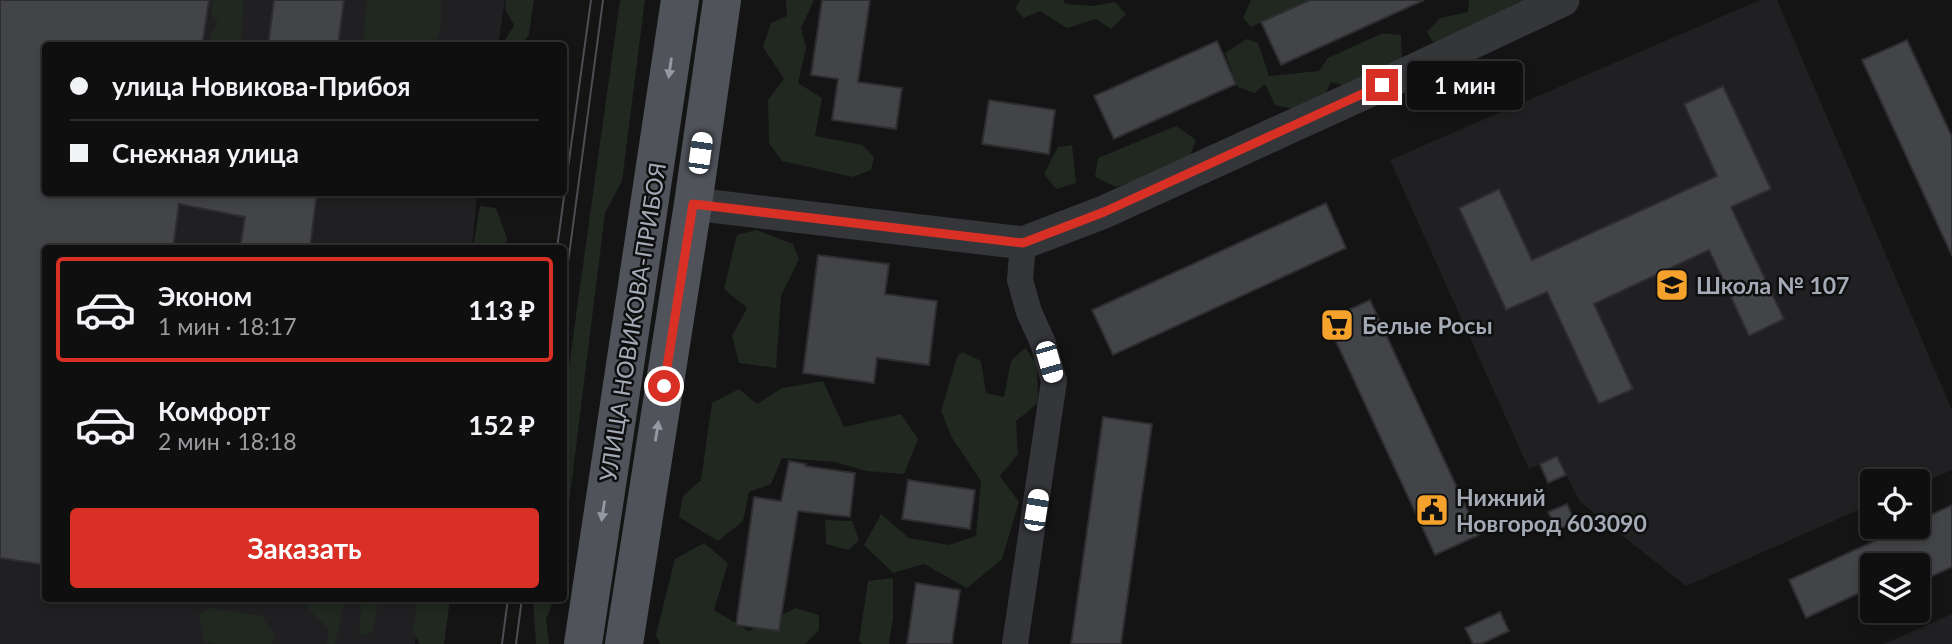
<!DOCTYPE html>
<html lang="ru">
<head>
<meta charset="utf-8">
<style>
  body { margin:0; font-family:Lato,sans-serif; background:#181819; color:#f1f3f6; height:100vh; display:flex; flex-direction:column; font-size:26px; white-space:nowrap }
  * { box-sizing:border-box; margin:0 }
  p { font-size:23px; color:#9b9c9f }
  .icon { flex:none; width:38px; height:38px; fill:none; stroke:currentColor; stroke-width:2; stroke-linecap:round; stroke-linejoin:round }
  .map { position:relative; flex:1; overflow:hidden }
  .side { position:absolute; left:42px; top:245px; width:525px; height:357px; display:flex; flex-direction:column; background:#0f0f10; border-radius:7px; box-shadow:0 4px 10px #0003,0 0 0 2px #2f2f30 }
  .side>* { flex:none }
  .guide { position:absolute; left:42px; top:42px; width:525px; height:154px; border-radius:7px; box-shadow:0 4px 10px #0003,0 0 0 2px #2f2f30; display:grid; align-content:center; height:154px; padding:0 28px; background:#0f0f10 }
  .buttons { position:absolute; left:1860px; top:469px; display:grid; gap:14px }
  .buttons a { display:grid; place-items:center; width:70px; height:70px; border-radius:7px; background:#0f0f10; box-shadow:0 4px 10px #0003,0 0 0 2px #2f2f30; font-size:35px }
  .end { position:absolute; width:32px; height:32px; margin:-16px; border:9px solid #d93025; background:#fff; box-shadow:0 0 0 4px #fff }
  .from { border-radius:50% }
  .bubble { position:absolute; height:49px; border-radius:7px; background:#0f0f10; box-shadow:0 4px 10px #0003,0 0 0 2px #2f2f30; font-size:23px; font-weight:700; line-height:49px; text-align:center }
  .car { position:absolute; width:21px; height:42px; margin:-21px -10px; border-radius:9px; box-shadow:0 0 5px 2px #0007; background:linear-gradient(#fff 24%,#345 0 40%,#fff 0 76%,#345 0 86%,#fff 0) }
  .guide b { display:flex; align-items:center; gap:24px; height:66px; font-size:26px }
  .guide b+b { border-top:2px solid #2f2f30 }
  .guide i { width:18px; height:18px; background:#f1f3f6 }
  ul { padding:12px 0 0; list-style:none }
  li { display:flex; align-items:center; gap:21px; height:105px; margin:0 14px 10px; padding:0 14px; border:4px solid transparent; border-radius:7px }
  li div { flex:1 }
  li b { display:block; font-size:26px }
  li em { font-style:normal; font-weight:700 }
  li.current { border-color:#d93025 }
  li>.icon { width:63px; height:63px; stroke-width:1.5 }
  .primary-button { display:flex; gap:14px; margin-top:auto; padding:14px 28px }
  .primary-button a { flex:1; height:80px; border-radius:7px; background:#d93025; color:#fff; font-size:28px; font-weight:700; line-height:80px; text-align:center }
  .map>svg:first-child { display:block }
  .built { fill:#202022 }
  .green { fill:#202820 }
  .building { fill:#434448; stroke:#2e2e31; stroke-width:2 }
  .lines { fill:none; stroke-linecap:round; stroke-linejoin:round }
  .minor { stroke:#34363a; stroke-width:26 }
  .tertiary { stroke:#34363a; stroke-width:33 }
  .primary { stroke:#50535a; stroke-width:38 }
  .tram { stroke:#4b4e53; stroke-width:2 }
  .oneway { fill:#9499a4 }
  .route { stroke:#d93025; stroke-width:9 }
  .labels { text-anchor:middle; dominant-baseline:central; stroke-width:5; stroke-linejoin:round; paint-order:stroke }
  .poi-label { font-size:23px; font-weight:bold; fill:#a5abb6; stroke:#0f0f10; text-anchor:start }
  .street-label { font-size:23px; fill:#a5abb6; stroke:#0f0f10 }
</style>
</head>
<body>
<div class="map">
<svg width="1952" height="644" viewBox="0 0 1952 644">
  <rect width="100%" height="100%" fill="#141415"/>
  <!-- built -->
  <g class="built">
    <polygon points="0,0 505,0 498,45 46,46 46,192 477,193 472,248 46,248 46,598 422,599 415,644 0,644"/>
    <polygon points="1760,0 1777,0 1952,410 1952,470 1918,485 1918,481 1872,481 1872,504 1686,586 1580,502 1566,475 1548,483 1540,464 1529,469 1390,160"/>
    <polygon points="1952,614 1952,644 1884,644"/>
  </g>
  <!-- green -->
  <g class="green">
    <polygon points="213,0 243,0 241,45 213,45 209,39 218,22 211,14"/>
    <polygon points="367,0 441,0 441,25 436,45 363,45"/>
    <polygon points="506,0 534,0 529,34 523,45 502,45 514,25 505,9"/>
    <polygon points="620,0 645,0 622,181 605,213 567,520 564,528 564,402"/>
    <polygon points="786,0 814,0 801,28 806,48 798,83 822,98 815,136 862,145 874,157 871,170 853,177 782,161 769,143 768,100 784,79 763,47 771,23 787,16"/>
    <polygon points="1020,0 1063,0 1065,4 1093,6 1115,2 1126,14 1111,29 1096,19 1067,28 1040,11 1024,18 1015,9"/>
    <polygon points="1251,0 1311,0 1251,27 1243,18"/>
    <polygon points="1469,0 1539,0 1527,9 1495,13 1458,42 1433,42 1427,32 1440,18 1468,12"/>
    <polygon points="1383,33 1401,35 1402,64 1347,86 1331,82 1323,99 1298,110 1275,105 1265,84 1255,93 1238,87 1225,53 1247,39 1258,43 1269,76 1319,71 1328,58"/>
    <polygon points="1176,126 1196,140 1187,163 1116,187 1095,177 1098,158"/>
    <polygon points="1072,145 1076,183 1056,189 1044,174 1058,147"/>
    <polygon points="480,206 496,208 507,238 506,248 473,248"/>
    <polygon points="756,230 793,244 799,259 781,296 776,368 739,363 732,336 747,308 724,289 737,235"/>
    <polygon points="1025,348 1037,364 1038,403 1016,421 1018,454 1000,476 1019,502 1002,559 967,588 924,564 893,573 864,545 881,514 909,538 949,545 976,536 981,481 952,438 941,411 957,357 962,352 981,361 986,393 1004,397 1011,361"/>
    <polygon points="823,381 844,427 901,414 918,439 904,474 866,471 835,462 782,458 771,484 749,492 743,521 718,541 679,517 683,496 701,480 712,403 739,389 757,404 782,388"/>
    <polygon points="825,520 852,521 859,540 848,550 826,544"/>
    <polygon points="704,543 728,563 714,610 749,631 796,608 819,615 819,630 805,644 660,644 656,635 675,559"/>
    <polygon points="893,578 893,618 889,644 863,644 859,641 868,581"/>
    <polygon points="362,598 378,599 373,632 359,636"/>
    <polygon points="303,599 345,599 335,644 327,644 329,629 302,602"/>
    <polygon points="418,599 450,599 444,644 420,644 413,632"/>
    <polygon points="533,599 554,599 546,619 549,644 536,644"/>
    <polygon points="208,608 262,616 275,636 272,644 218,644 204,642 199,615"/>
  </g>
  <!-- building -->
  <g class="building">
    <polygon points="0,0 209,0 202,46 46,46 46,192 225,192 247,196 248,192 317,192 310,248 240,248 245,217 179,204 173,248 46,248 46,565 0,558"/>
    <polygon points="274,0 344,0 338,46 268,46"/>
    <polygon points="822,0 870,0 858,82 902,88 896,129 832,120 838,79 811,75"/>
    <polygon points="1310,0 1424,0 1281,65 1261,22"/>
    <polygon points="1907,40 1952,137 1952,256 1862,60"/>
    <polygon points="1217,41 1236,84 1114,139 1094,96"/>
    <polygon points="1723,86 1771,189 1731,207 1784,319 1749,336 1709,250 1594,304 1633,389 1599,404 1547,292 1506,310 1459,208 1499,189 1532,260 1717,176 1684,104"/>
    <polygon points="989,100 1055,110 1049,154 982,144"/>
    <polygon points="1326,203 1346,248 1113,355 1092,310"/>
    <polygon points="818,255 889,264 885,294 937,301 929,365 877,358 874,383 803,373"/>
    <polygon points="1370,300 1479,535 1435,555 1326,320"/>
    <polygon points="1103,417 1152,424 1121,644 1071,644"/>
    <polygon points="1557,456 1566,475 1548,483 1540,464"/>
    <polygon points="789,461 806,464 805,466 855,473 850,517 798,511 779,631 736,625 754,497 781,501"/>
    <polygon points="908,480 975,490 970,529 902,519"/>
    <polygon points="1567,504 1575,522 1557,530 1548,512"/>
    <polygon points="1952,505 1952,567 1926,579 1920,565 1872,565 1872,587 1806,618 1789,580 1905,527 1918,527 1918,521"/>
    <polygon points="916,583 960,590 952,644 907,644"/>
    <polygon points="1500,612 1509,631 1481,644 1473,644 1465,628"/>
  </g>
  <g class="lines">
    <!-- minor -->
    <polyline class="minor" points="1015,644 1054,381 1043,343 1029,312 1020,280 1023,243"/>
    <!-- tertiary -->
    <polyline class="tertiary" points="693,204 1023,243 1104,212 1382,85 1563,0"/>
    <!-- primary -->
    <g class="primary">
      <polyline points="583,644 680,0"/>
      <polyline points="624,644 693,204 722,0"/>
    </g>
    <!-- tram -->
    <g class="tram">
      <polyline points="557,248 591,0"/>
      <polyline points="564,293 603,0"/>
      <polyline points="502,644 508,598"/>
      <polyline points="516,644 522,598"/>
    </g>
  </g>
  <!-- one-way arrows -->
  <defs><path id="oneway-solid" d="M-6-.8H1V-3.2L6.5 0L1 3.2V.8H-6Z" transform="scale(1.75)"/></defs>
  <g class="oneway">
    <use href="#oneway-solid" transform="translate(670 68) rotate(98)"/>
    <use href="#oneway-solid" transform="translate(657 431) rotate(-81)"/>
    <use href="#oneway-solid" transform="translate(603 511) rotate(99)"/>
  </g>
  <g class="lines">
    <!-- route -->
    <polyline class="route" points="664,386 693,204 1023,243 1104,212 1382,85"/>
  </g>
  <!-- icons -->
  <defs>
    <symbol id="school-square" viewBox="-11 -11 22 22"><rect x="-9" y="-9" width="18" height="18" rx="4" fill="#f5a22c" stroke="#0f0f10"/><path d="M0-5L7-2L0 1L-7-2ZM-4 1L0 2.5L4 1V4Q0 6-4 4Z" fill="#111"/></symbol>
    <symbol id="supermarket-square" viewBox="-11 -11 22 22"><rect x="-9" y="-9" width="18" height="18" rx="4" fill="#f5a22c" stroke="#0f0f10"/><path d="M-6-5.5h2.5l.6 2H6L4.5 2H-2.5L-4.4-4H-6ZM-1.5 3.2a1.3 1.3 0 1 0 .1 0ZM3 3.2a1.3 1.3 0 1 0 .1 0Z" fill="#111"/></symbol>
    <symbol id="civic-square" viewBox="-11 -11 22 22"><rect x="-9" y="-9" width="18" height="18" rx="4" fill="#f5a22c" stroke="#0f0f10"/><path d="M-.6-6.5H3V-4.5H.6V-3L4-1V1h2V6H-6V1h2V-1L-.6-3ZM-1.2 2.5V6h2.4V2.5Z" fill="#111"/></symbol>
  </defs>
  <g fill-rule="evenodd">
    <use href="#school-square" x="1653" y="266" width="38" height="38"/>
    <use href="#supermarket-square" x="1318" y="306" width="38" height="38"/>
    <use href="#civic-square" x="1413" y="491" width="38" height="38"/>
  </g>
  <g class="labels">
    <!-- poi labels -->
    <g class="poi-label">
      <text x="1696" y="285">Школа № 107</text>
      <text x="1362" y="325">Белые Росы</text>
      <text x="1456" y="497">Нижний<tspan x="1456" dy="26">Новгород 603090</tspan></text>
    </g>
    <!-- street labels -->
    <g class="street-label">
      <text transform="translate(632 322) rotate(-81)">УЛИЦА НОВИКОВА-ПРИБОЯ</text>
    </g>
  </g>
</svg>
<div class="buttons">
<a><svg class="icon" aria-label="locate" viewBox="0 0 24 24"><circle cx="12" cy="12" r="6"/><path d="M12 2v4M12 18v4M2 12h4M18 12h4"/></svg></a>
<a><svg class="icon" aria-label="layers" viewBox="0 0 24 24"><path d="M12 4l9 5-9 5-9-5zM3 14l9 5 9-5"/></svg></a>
</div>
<i class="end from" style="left:664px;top:386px"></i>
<i class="end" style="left:1382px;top:85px"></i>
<div class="bubble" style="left:1407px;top:61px;width:116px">1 мин</div>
<i class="car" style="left:700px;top:153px;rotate:8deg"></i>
<i class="car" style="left:1049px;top:362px;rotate:164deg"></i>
<i class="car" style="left:1036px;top:510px;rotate:9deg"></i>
<div class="guide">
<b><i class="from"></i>улица Новикова-Прибоя</b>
<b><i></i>Снежная улица</b>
</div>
<section class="side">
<ul>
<li class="current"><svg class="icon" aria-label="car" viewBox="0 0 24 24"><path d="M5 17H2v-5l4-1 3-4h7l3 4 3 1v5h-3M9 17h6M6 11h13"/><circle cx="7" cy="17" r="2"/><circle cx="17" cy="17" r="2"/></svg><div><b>Эконом</b><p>1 мин · 18:17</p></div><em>113 ₽</em></li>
<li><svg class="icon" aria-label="car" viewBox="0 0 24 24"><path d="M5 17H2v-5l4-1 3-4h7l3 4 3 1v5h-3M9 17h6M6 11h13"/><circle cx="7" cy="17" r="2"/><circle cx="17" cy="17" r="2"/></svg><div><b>Комфорт</b><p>2 мин · 18:18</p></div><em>152 ₽</em></li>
</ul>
<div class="primary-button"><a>Заказать</a></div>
</section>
</div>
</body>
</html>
